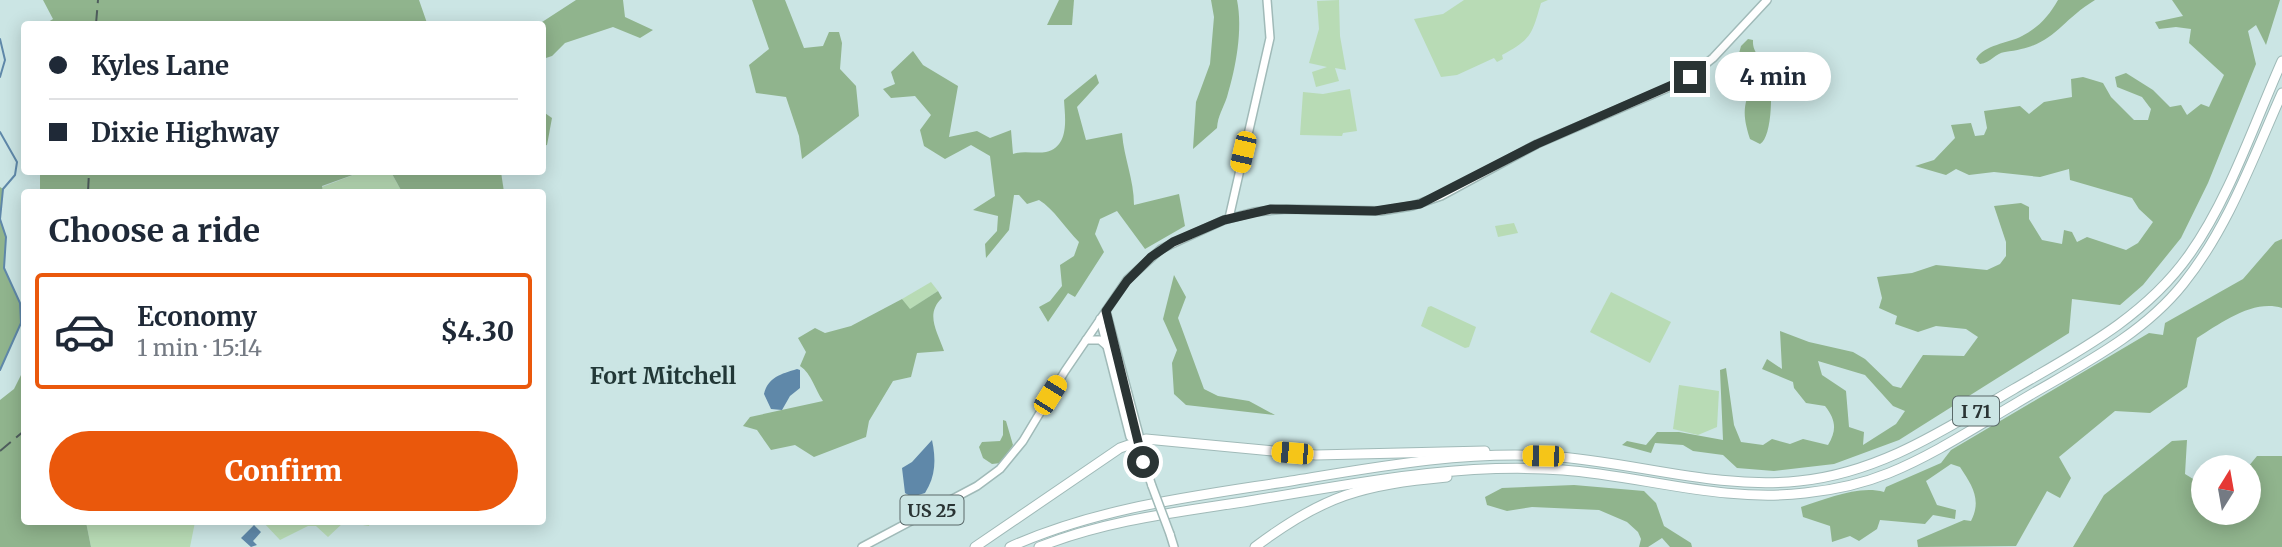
<!DOCTYPE html>
<html lang="en">
<head>
<meta charset="utf-8">
<style>
  body { margin:0; font-family:Merriweather,serif; background:#f2f2f3; color:#1f2937; height:100vh; display:flex; flex-direction:column; font-size:26px; white-space:nowrap }
  * { box-sizing:border-box; margin:0 }
  p { font-size:23px; color:#747a83 }
  .icon { flex:none; width:38px; height:38px; fill:none; stroke:currentColor; stroke-width:2; stroke-linecap:round; stroke-linejoin:round }
  .map { position:relative; flex:1; overflow:hidden }
  .drawer { position:absolute; left:21px; top:189px; width:525px; height:336px; display:flex; flex-direction:column; background:#fff; border-radius:7px; box-shadow:0 4px 18px #0003 }
  .drawer>* { flex:none }
  .top-card { position:absolute; left:21px; top:21px; width:525px; height:154px; border-radius:7px; box-shadow:0 4px 18px #0003; display:grid; align-content:center; height:154px; padding:0 28px; background:#fff }
  .needle { width:46px; rotate:11deg }
  .buttons { position:absolute; left:2191px; top:455px; display:grid; gap:14px }
  .buttons a { display:grid; place-items:center; width:70px; height:70px; border-radius:50%; background:#fff; box-shadow:0 4px 18px #0003; font-size:35px }
  .end { position:absolute; width:32px; height:32px; margin:-16px; border:9px solid #2a3434; background:#fff; box-shadow:0 0 0 4px #fff }
  .from { border-radius:50% }
  .bubble { position:absolute; height:49px; border-radius:24px; background:#fff; box-shadow:0 4px 18px #0003; font-size:23px; font-weight:800; line-height:49px; text-align:center }
  .car { position:absolute; width:21px; height:42px; margin:-21px -10px; border-radius:9px; box-shadow:0 0 5px 2px #0007; background:linear-gradient(#f5c518 24%,#345 0 40%,#f5c518 0 76%,#345 0 86%,#f5c518 0) }
  .top-card b { display:flex; align-items:center; gap:24px; height:66px; font-size:26px }
  .top-card b+b { border-top:2px solid #e0e1e3 }
  .top-card i { width:18px; height:18px; background:#1f2937 }
  ul { padding:0; list-style:none }
  li { display:flex; align-items:center; gap:21px; height:116px; margin:0 14px 10px; padding:0 14px; border:4px solid #e0e1e3; border-radius:7px }
  li div { flex:1 }
  li b { display:block; font-size:26px }
  li em { font-style:normal; font-weight:800 }
  li.on { border-color:#ea580c }
  li>.icon { width:63px; height:63px; stroke-width:1.5 }
  h2 { padding:0 28px; font-size:32px; line-height:84px }
  .button { display:flex; gap:14px; margin-top:auto; padding:14px 28px }
  .button a { flex:1; height:80px; border-radius:42px; background:#ea580c; color:#fff; font-size:28px; font-weight:800; line-height:80px; text-align:center }
  .map>svg:first-child { display:block }
  .green { fill:#b8dbb5 }
  .forest { fill:#90b48d; fill-rule:evenodd }
  .water { fill:#5f88a9 }
  .lines { fill:none; stroke-linecap:round; stroke-linejoin:round }
  .stream { stroke:#5f88a9; stroke-width:2 }
  .secondary-casing { stroke:#a0bab8; stroke-width:10 }
  .primary-casing { stroke:#a0bab8; stroke-width:10 }
  .highway-casing { stroke:#a0bab8; stroke-width:11 }
  .secondary { stroke:#fff; stroke-width:7 }
  .primary { stroke:#fff; stroke-width:7 }
  .highway { stroke:#fff; stroke-width:9 }
  .rail { stroke:#4f5d5d; stroke-width:2; stroke-dasharray:14 7; stroke-linecap:butt }
  .secondary-bridge-casing { stroke:#a0bab8; stroke-width:10; stroke-linecap:butt }
  .secondary-bridge { stroke:#fff; stroke-width:7 }
  .route { stroke:#2a3434; stroke-width:9 }
  .labels { text-anchor:middle; dominant-baseline:central; stroke-width:7; stroke-linejoin:round; paint-order:stroke }
  .shield { fill:#cbe5e4; stroke:#5a6969; stroke-width:2 }
  .shield-label { font-size:18px; font-weight:bold; fill:#2a3434 }
  .quarter-label { font-size:23px; font-weight:bold; fill:#223837; stroke:#cbe5e4 }
</style>
</head>
<body>
<div class="map">
<svg width="2282" height="547" viewBox="0 0 2282 547">
  <rect width="100%" height="100%" fill="#cbe5e4"/>
  <!-- green -->
  <g class="green">
    <polygon points="1339,0 1340,36 1346,70 1335,68 1339,81 1316,87 1312,72 1327,67 1309,63 1319,29 1317,1"/>
    <path d="M1464,0H1548L1541,3C1532,34 1532,39 1502,55L1503,59L1497,62L1494,58L1457,75L1441,77L1414,19L1443,14Z"/>
    <polygon points="1350,89 1357,131 1343,133 1342,136 1300,135 1303,92 1323,94"/>
    <polygon points="361,172 391,172 402,192 323,192 322,187"/>
    <polygon points="1514,223 1518,233 1498,237 1495,226"/>
    <polygon points="931,282 938,291 909,310 902,299"/>
    <polygon points="1611,292 1671,322 1650,363 1590,332"/>
    <polygon points="1431,306 1476,327 1469,347 1465,348 1421,326 1428,307"/>
    <polygon points="1679,385 1719,391 1717,427 1698,435 1673,429"/>
    <polygon points="86,522 195,522 190,547 91,547"/>
    <polygon points="263,522 370,522 369,526 344,522 328,537 316,526 308,526 280,540"/>
  </g>
  <!-- forest -->
  <g class="forest">
    <polygon points="43,0 419,0 427,23 45,24 53,19"/>
    <polygon points="576,0 623,0 625,17 653,30 640,38 613,27 565,43 552,56 543,59 542,24 539,24"/>
    <polygon points="752,0 785,0 804,48 823,46 829,32 839,32 842,43 840,69 856,86 859,116 802,159 799,136 786,97 756,93 749,65 769,49"/>
    <polygon points="1059,0 1074,0 1072,25 1047,25"/>
    <path d="M1211,0H1237C1243,30 1236,67 1227,97C1223,109 1218,115 1217,128L1193,149L1196,102L1210,64L1214,17Z"/>
    <path d="M2058,0H2095C2057,23 2056,46 2005,52C1995,53 1991,63 1980,64L1976,59C1985,44 2007,44 2022,36C2038,28 2049,16 2058,0Z"/>
    <path d="M2172,0H2280L2266,45L2256,25L2248,31L2256,64L2208,183L2181,238L2143,285L2120,305L2072,299L2069,333L1899,440L1834,464L1774,471L1737,468L1723,455L1693,451L1683,445L1655,443L1651,453L1622,445L1627,441L1646,445L1657,432H1679L1723,440L1720,370L1726,368L1734,425L1741,442L1763,445L1772,439L1790,444L1803,439L1828,445C1837,430 1836,420 1825,406L1806,403L1794,388L1793,382L1762,369L1767,359L1782,369L1780,331L1809,342L1853,352L1865,359L1893,386L1901,388L1923,355L1964,356L1978,337L1966,329L1936,326L1918,332L1895,324L1897,316L1879,308L1882,298L1877,277L1912,273L1936,265L1987,270L2000,264L2006,256V242L1994,206L2021,203L2029,207V219L2042,240L2062,244L2064,230L2072,232L2077,242L2087,237L2126,250L2138,243L2153,222L2139,209L2132,198L2070,180L2069,169L2040,177L1994,172L1969,175L1956,169L1946,175L1915,166L1934,160L1955,138L1951,125L1971,123L1975,136L1984,135L1987,128L1984,111L2020,106L2029,114L2044,102L2072,97L2071,79L2083,77L2103,83L2111,97L2134,120H2148L2151,109L2142,97L2117,87L2115,77L2126,73L2153,90L2170,107L2181,105L2187,115L2201,104L2209,107L2224,75L2189,43L2191,29L2176,27L2159,29L2155,22L2183,16ZM1818,361L1865,375L1893,406L1905,411L1896,424L1863,445L1864,432L1849,427L1846,391L1822,375Z"/>
    <path d="M1748,39L1753,40C1752,55 1764,58 1768,69C1773,84 1773,137 1760,144L1750,139C1742,114 1743,104 1754,81L1746,63L1738,57L1741,46Z"/>
    <path d="M913,51L923,65L958,86L949,137L977,131L990,138L1011,130L1013,154C1024,150 1035,154 1046,152C1070,146 1065,118 1064,100L1096,74L1099,83L1077,107L1086,140L1122,133C1124,159 1134,179 1134,205L1179,194L1185,226L1145,249L1117,211L1100,219L1095,234L1104,252L1075,297L1068,293L1048,322L1039,307L1050,301L1062,286L1060,265L1074,256L1079,242C1065,228 1054,209 1039,200L1027,204L1019,195H1014L1009,230L986,258L985,244L997,231L998,216L973,210L995,196L990,156L971,145L945,159L924,146L920,130L931,115L915,96L891,98L883,89L895,84L891,72Z"/>
    <polygon points="542,111 552,118 547,145 543,146"/>
    <polygon points="40,172 361,172 322,186 323,192 40,192"/>
    <polygon points="391,172 501,172 504,192 402,192"/>
    <polygon points="0,187 3,189 0,219 6,237 4,268 20,303 21,323 0,370"/>
    <path d="M2282,239V308C2253,299 2221,323 2197,338L2187,387L2150,413L2115,411L2059,457L2071,478L2060,498L2047,491L2016,546L1918,547L1917,540L1964,520L1971,521C1982,500 1972,485 1960,467L1951,464L1926,481L1937,505L1956,510L1955,519L1933,515L1925,524L1880,520L1877,529L1859,541L1850,536L1832,542L1830,526L1803,517L1801,507C1827,499 1858,485 1884,492L1886,487L1941,463L1951,450L2149,333L2163,335L2165,323L2243,279L2275,242Z"/>
    <polygon points="1174,275 1186,297 1178,318 1204,389 1218,396 1249,401 1275,415 1186,405 1174,394 1172,363 1177,350 1163,319"/>
    <path d="M938,291L942,298C925,314 937,331 944,351L917,353L911,377L893,381L869,421L866,437L814,457L795,445L771,450L757,430L743,426L750,417L823,401C815,390 812,374 800,366L806,352L798,338L815,328L825,333L851,326L902,299L910,309Z"/>
    <polygon points="24,369 24,522 86,522 91,547 0,547 0,400 14,389"/>
    <polygon points="1003,420 1006,421 1013,445 1001,463 992,464 983,458 979,447 982,442 1000,441 1003,435"/>
    <polygon points="2187,440 2185,474 2203,485 2203,513 2249,513 2248,467 2257,456 2282,456 2282,547 2073,547 2104,495 2172,441"/>
    <polygon points="1574,485 1644,491 1656,503 1664,526 1691,543 1692,547 1670,547 1662,538 1648,547 1639,547 1641,539 1638,532 1627,522 1599,510 1532,507 1507,511 1487,505 1485,497 1502,488"/>
  </g>
  <!-- water -->
  <g class="water">
    <path d="M797,369L800,370V388L790,396L782,410L771,409L764,394C768,377 781,374 797,369Z"/>
    <path d="M932,440C936,459 936,476 925,493L912,497L905,493L902,468L912,462Z"/>
    <polygon points="254,525 261,532 253,541 257,545 251,547 241,538"/>
  </g>
  <g class="lines">
    <!-- stream -->
    <g class="stream">
      <polyline points="0,39 5,60 0,77"/>
      <polyline points="0,132 17,162 15,175 3,189 0,219 6,237 4,268 20,303 21,323 0,370"/>
    </g>
    <defs>
      <g id="secondary">
        <polyline points="1229,218 1270,38 1267,0"/>
        <polyline points="1106,311 1139,435 1137,441 1152,486"/>
        <polyline points="1100,319 1130,437 1137,441"/>
        <polyline points="1170,534 1174,547"/>
      </g>
      <g id="primary">
        <polyline points="1086,340 1100,340 1107,346"/>
        <polyline points="862,547 977,486 1000,469 1023,441 1065,371 1127,280 1161,249 1224,220 1254,212 1287,209 1381,211 1412,206 1441,196 1537,144 1684,81 1713,58 1767,0"/>
      </g>
      <g id="highway">
        <polyline points="975,547 1120,448 1146,439 1316,455 1485,451"/>
        <path d="M1010,547C1099,507 1196,496 1291,481C1376,467 1461,451 1548,456C1631,461 1715,490 1799,481C1880,473 1945,429 2014,389C2079,351 2145,317 2189,255C2229,199 2254,124 2282,61"/>
        <path d="M1039,547C1106,520 1179,512 1249,501C1353,484 1457,462 1563,470C1643,476 1724,503 1805,493C1834,490 1862,484 1889,473C1933,455 1974,428 2015,404C2073,369 2140,338 2183,284C2228,228 2253,158 2282,93"/>
        <path d="M1255,547C1324,495 1362,485 1447,477"/>
      </g>
    </defs>
    <!-- secondary casing -->
    <use href="#secondary" class="secondary-casing"/>
    <!-- primary casing -->
    <use href="#primary" class="primary-casing"/>
    <!-- highway casing -->
    <use href="#highway" class="highway-casing"/>
    <!-- secondary -->
    <use href="#secondary" class="secondary"/>
    <!-- primary -->
    <use href="#primary" class="primary"/>
    <!-- highway -->
    <use href="#highway" class="highway"/>
    <!-- rail -->
    <g class="rail">
      <polyline points="96,24 98,0"/>
      <polyline points="88,192 89,172"/>
      <polyline points="0,451 24,431"/>
    </g>
    <defs>
      <polyline id="secondary-bridge" points="1152,486 1170,534"/>
    </defs>
    <!-- secondary-bridge casing -->
    <use href="#secondary-bridge" class="secondary-bridge-casing"/>
    <!-- secondary-bridge -->
    <use href="#secondary-bridge" class="secondary-bridge"/>
  </g>
  <g class="lines">
    <!-- route -->
    <polyline class="route" points="1143,462 1106,311 1127,281 1151,257 1173,242 1224,220 1271,209 1375,211 1420,204 1537,144 1690,77"/>
  </g>
  <g class="labels">
    <!-- shield labels -->
    <g class="shield">
      <rect x="1953" y="396.5" width="46" height="29" rx="5"/>
      <rect x="900.5" y="495.5" width="63" height="29" rx="5"/>
    </g>
    <g class="shield-label">
      <text x="1976" y="411">I 71</text>
      <text x="932" y="510">US 25</text>
    </g>
    <!-- quarter labels -->
    <g class="quarter-label">
      <text x="663" y="375">Fort Mitchell</text>
    </g>
  </g>
</svg>
<div class="buttons">
<a><svg class="needle" viewBox="-14 -14 28 28"><path d="M0-13l5 13h-10z" fill="#e53935"/><path d="M0 13l5-13h-10z" fill="#747a83"/></svg></a>
</div>
<i class="end from" style="left:1143px;top:462px"></i>
<i class="end" style="left:1690px;top:77px"></i>
<div class="bubble" style="left:1715px;top:52px;width:116px">4 min</div>
<i class="car" style="left:1243px;top:152px;rotate:193deg"></i>
<i class="car" style="left:1050px;top:395px;rotate:32deg"></i>
<i class="car" style="left:1292px;top:453px;rotate:275deg"></i>
<i class="car" style="left:1543px;top:456px;rotate:271deg"></i>
<div class="top-card">
<b><i class="from"></i>Kyles Lane</b>
<b><i></i>Dixie Highway</b>
</div>
<section class="drawer">
<h2>Choose a ride</h2>
<ul>
<li class="on"><svg class="icon" aria-label="car" viewBox="0 0 24 24"><path d="M5 17H2v-5l4-1 3-4h7l3 4 3 1v5h-3M9 17h6M6 11h13"/><circle cx="7" cy="17" r="2"/><circle cx="17" cy="17" r="2"/></svg><div><b>Economy</b><p>1 min · 15:14</p></div><em>$4.30</em></li>
</ul>
<div class="button"><a>Confirm</a></div>
</section>
</div>
</body>
</html>
